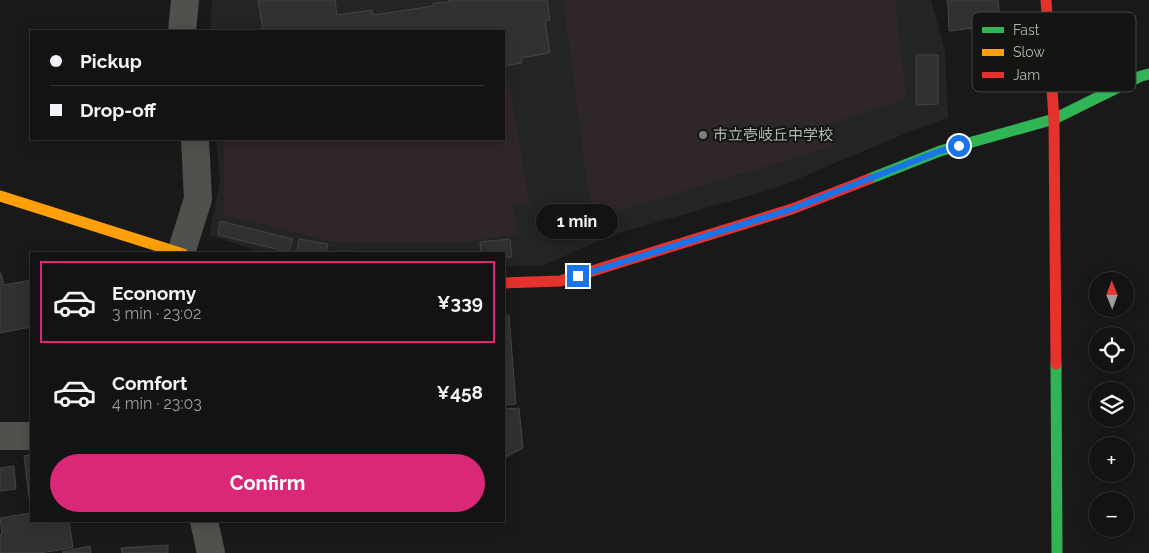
<!DOCTYPE html>
<html lang="en">
<head>
<meta charset="utf-8">
<style>
  body { margin:0; font-family:Raleway,"Noto Sans JP",sans-serif; background:#202021; color:#f1f3f6; height:100vh; display:flex; flex-direction:column; font-size:19px; white-space:nowrap }
  * { box-sizing:border-box; margin:0 }
  p { font-size:16px; color:#9d9ea0 }
  .icon { flex:none; width:28px; height:28px; fill:none; stroke:currentColor; stroke-width:2; stroke-linecap:round; stroke-linejoin:round }
  .map { position:relative; flex:1; overflow:hidden }
  .panel { position:absolute; left:30px; top:252px; width:475px; height:270px; display:flex; flex-direction:column; background:#131313; border-radius:0px; box-shadow:0 2px 12px #0003,0 0 0 1px #323233 }
  .panel>* { flex:none }
  .banner { position:absolute; left:30px; top:30px; width:475px; height:110px; border-radius:0px; box-shadow:0 2px 12px #0003,0 0 0 1px #323233; display:grid; align-content:center; height:110px; padding:0 20px; background:#131313 }
  .needle { width:32px; rotate:359deg }
  .fabs { position:absolute; left:1089px; top:272px; display:grid; gap:10px }
  .fabs a { display:grid; place-items:center; width:45px; height:45px; border-radius:50%; background:#131313; box-shadow:0 2px 12px #0003,0 0 0 1px #323233; font-size:25px }
  .end { position:absolute; width:22px; height:22px; margin:-11px; border:6px solid #1a73e8; background:#fff; box-shadow:0 0 0 2px #fff }
  .from { border-radius:50% }
  .bubble { position:absolute; height:35px; border-radius:18px; background:#131313; box-shadow:0 2px 12px #0003,0 0 0 1px #323233; font-size:16px; font-weight:700; line-height:35px; text-align:center }
  .banner b { display:flex; align-items:center; gap:18px; height:48px; font-size:19px }
  .banner b+b { border-top:1px solid #323233 }
  .banner i { width:12px; height:12px; background:#f1f3f6 }
  ul { padding:9px 0 0; list-style:none }
  li { display:flex; align-items:center; gap:15px; height:82px; margin:0 10px 8px; padding:0 10px; border:2px solid transparent; border-radius:0px }
  li div { flex:1 }
  li b { display:block; font-size:19px }
  li em { font-style:normal; font-weight:700 }
  li.active { border-color:#db2777 }
  li>.icon { width:45px; height:45px; stroke-width:1.5 }
  .primary-button { display:flex; gap:10px; margin-top:auto; padding:10px 20px }
  .primary-button a { flex:1; height:58px; border-radius:30px; background:#db2777; color:#fff; font-size:20px; font-weight:700; line-height:58px; text-align:center }
  .map>svg:first-child { display:block }
  .built { fill:#232523 }
  .green { fill:#2e2628 }
  .building { fill:#313130; stroke:#434541 }
  .lines { fill:none; stroke-linecap:round; stroke-linejoin:round }
  .street { stroke:#4f514d; stroke-width:28 }
  .fast { stroke:#30b455; stroke-width:11 }
  .slow { stroke:#ff9f0a; stroke-width:11 }
  .jam { stroke:#e5322d; stroke-width:11 }
  .route { stroke:#1a73e8; stroke-width:6 }
  .poi-dot { fill:#7c8178; stroke:#131513; stroke-width:2 }
  .labels { text-anchor:middle; dominant-baseline:central; stroke-width:4; stroke-linejoin:round; paint-order:stroke }
  .poi-label { font-size:15px; fill:#b2b9ab; stroke:#131513; text-anchor:start }
  .key { fill:#131513; stroke:#434641; stroke-width:1 }
  .key-label { font-size:14px; fill:#b2b9ab }
</style>
</head>
<body>
<div class="map">
<svg width="1149" height="553" viewBox="0 0 1149 553">
  <rect width="100%" height="100%" fill="#191919"/>
  <!-- built -->
  <polygon class="built" points="212,0 931,0 945,52 948,118 909,132 776,188 609,236 542,266 504,266 504,254 267,254 209,235 220,180 216,139 504,139 504,31 210,31"/>
  <!-- green -->
  <g class="green">
    <polygon points="563,0 895,0 906,99 831,123 834,146 592,219"/>
    <polygon points="509,82 530,205 513,206 518,234 466,242 334,242 224,215 224,139 504,139 504,83"/>
  </g>
  <!-- building -->
  <g class="building">
    <polygon points="258,0 335,0 337,15 372,10 373,15 433,6 433,3 449,2 448,0 547,0 550,20 545,21 550,53 521,58 522,63 504,66 504,31 263,31"/>
    <polygon points="947,0 998,0 1001,25 949,31 948,6"/>
    <polygon points="916,55 938,55 938,104 916,105"/>
    <polygon points="220,221 293,239 288,252 218,235"/>
    <polygon points="299,239 328,244 326,254 297,253"/>
    <polygon points="510,239 512,257 504,257 504,254 481,254 480,242"/>
    <polygon points="340,251 463,254 340,254"/>
    <polygon points="0,273 1,273 4,285 31,280 31,327 0,333"/>
    <polygon points="504,315 509,315 516,404 504,405"/>
    <polygon points="519,408 523,448 504,458 504,409"/>
    <polygon points="31,455 31,498 29,498 24,456"/>
    <polygon points="14,466 16,489 0,491 0,468"/>
    <polygon points="31,513 31,521 69,521 73,548 39,553 0,553 0,535 2,534 0,518"/>
    <polygon points="168,545 168,553 122,553 121,548"/>
    <polygon points="90,546 91,553 63,553 62,552"/>
  </g>
  <g class="lines">
    <!-- street -->
    <g class="street">
      <polyline points="182,31 185,0"/>
      <polyline points="181,253 198,199 195,139"/>
      <polyline points="0,436 31,436"/>
      <polyline points="204,521 211,553"/>
    </g>
    <!-- fast -->
    <g class="fast">
      <polyline points="869,179 940,151 1054,119 1141,76 1149,74"/>
      <polyline points="1056,364 1057,553"/>
    </g>
    <!-- slow -->
    <polyline class="slow" points="0,196 183,254"/>
    <!-- jam -->
    <g class="jam">
      <polyline points="1046,0 1054,119 1056,364"/>
      <polyline points="504,283 560,281 792,209 869,179"/>
    </g>
  </g>
  <g class="lines">
    <!-- route -->
    <polyline class="route" points="578,276 792,209 940,151 959,146"/>
  </g>
  <!-- markers -->
  <circle class="poi-dot" cx="703" cy="135" r="5"/>
  <g class="labels">
    <!-- poi labels -->
    <g class="poi-label">
      <text x="713" y="135">市立壱岐丘中学校</text>
    </g>
  </g>
  <!-- legend -->
  <rect x="972" y="12" width="164" height="80" rx="8" class="key"/>
  <rect x="982" y="27" width="22" height="6" fill="#30b455"/>
  <rect x="982" y="49" width="22" height="7" fill="#ff9f0a"/>
  <rect x="982" y="72" width="22" height="6" fill="#e5322d"/>
  <g class="key-label">
    <text x="1013" y="35">Fast</text>
    <text x="1013" y="57">Slow</text>
    <text x="1013" y="80">Jam</text>
  </g>
</svg>
<div class="fabs">
<a><svg class="needle" viewBox="-14 -14 28 28"><path d="M0-13l5 13h-10z" fill="#e53935"/><path d="M0 13l5-13h-10z" fill="#9d9ea0"/></svg></a>
<a><svg class="icon" aria-label="locate" viewBox="0 0 24 24"><circle cx="12" cy="12" r="6"/><path d="M12 2v4M12 18v4M2 12h4M18 12h4"/></svg></a>
<a><svg class="icon" aria-label="layers" viewBox="0 0 24 24"><path d="M12 4l9 5-9 5-9-5zM3 14l9 5 9-5"/></svg></a>
<a>+</a>
<a>−</a>
</div>
<i class="end from" style="left:959px;top:146px"></i>
<i class="end" style="left:578px;top:276px"></i>
<div class="bubble" style="left:536px;top:204px;width:82px">1 min</div>
<div class="banner">
<b><i class="from"></i>Pickup</b>
<b><i></i>Drop-off</b>
</div>
<section class="panel">
<ul>
<li class="active"><svg class="icon" aria-label="car" viewBox="0 0 24 24"><path d="M5 17H2v-5l4-1 3-4h7l3 4 3 1v5h-3M9 17h6M6 11h13"/><circle cx="7" cy="17" r="2"/><circle cx="17" cy="17" r="2"/></svg><div><b>Economy</b><p>3 min · 23:02</p></div><em>¥339</em></li>
<li><svg class="icon" aria-label="car" viewBox="0 0 24 24"><path d="M5 17H2v-5l4-1 3-4h7l3 4 3 1v5h-3M9 17h6M6 11h13"/><circle cx="7" cy="17" r="2"/><circle cx="17" cy="17" r="2"/></svg><div><b>Comfort</b><p>4 min · 23:03</p></div><em>¥458</em></li>
</ul>
<div class="primary-button"><a>Confirm</a></div>
</section>
</div>
</body>
</html>
